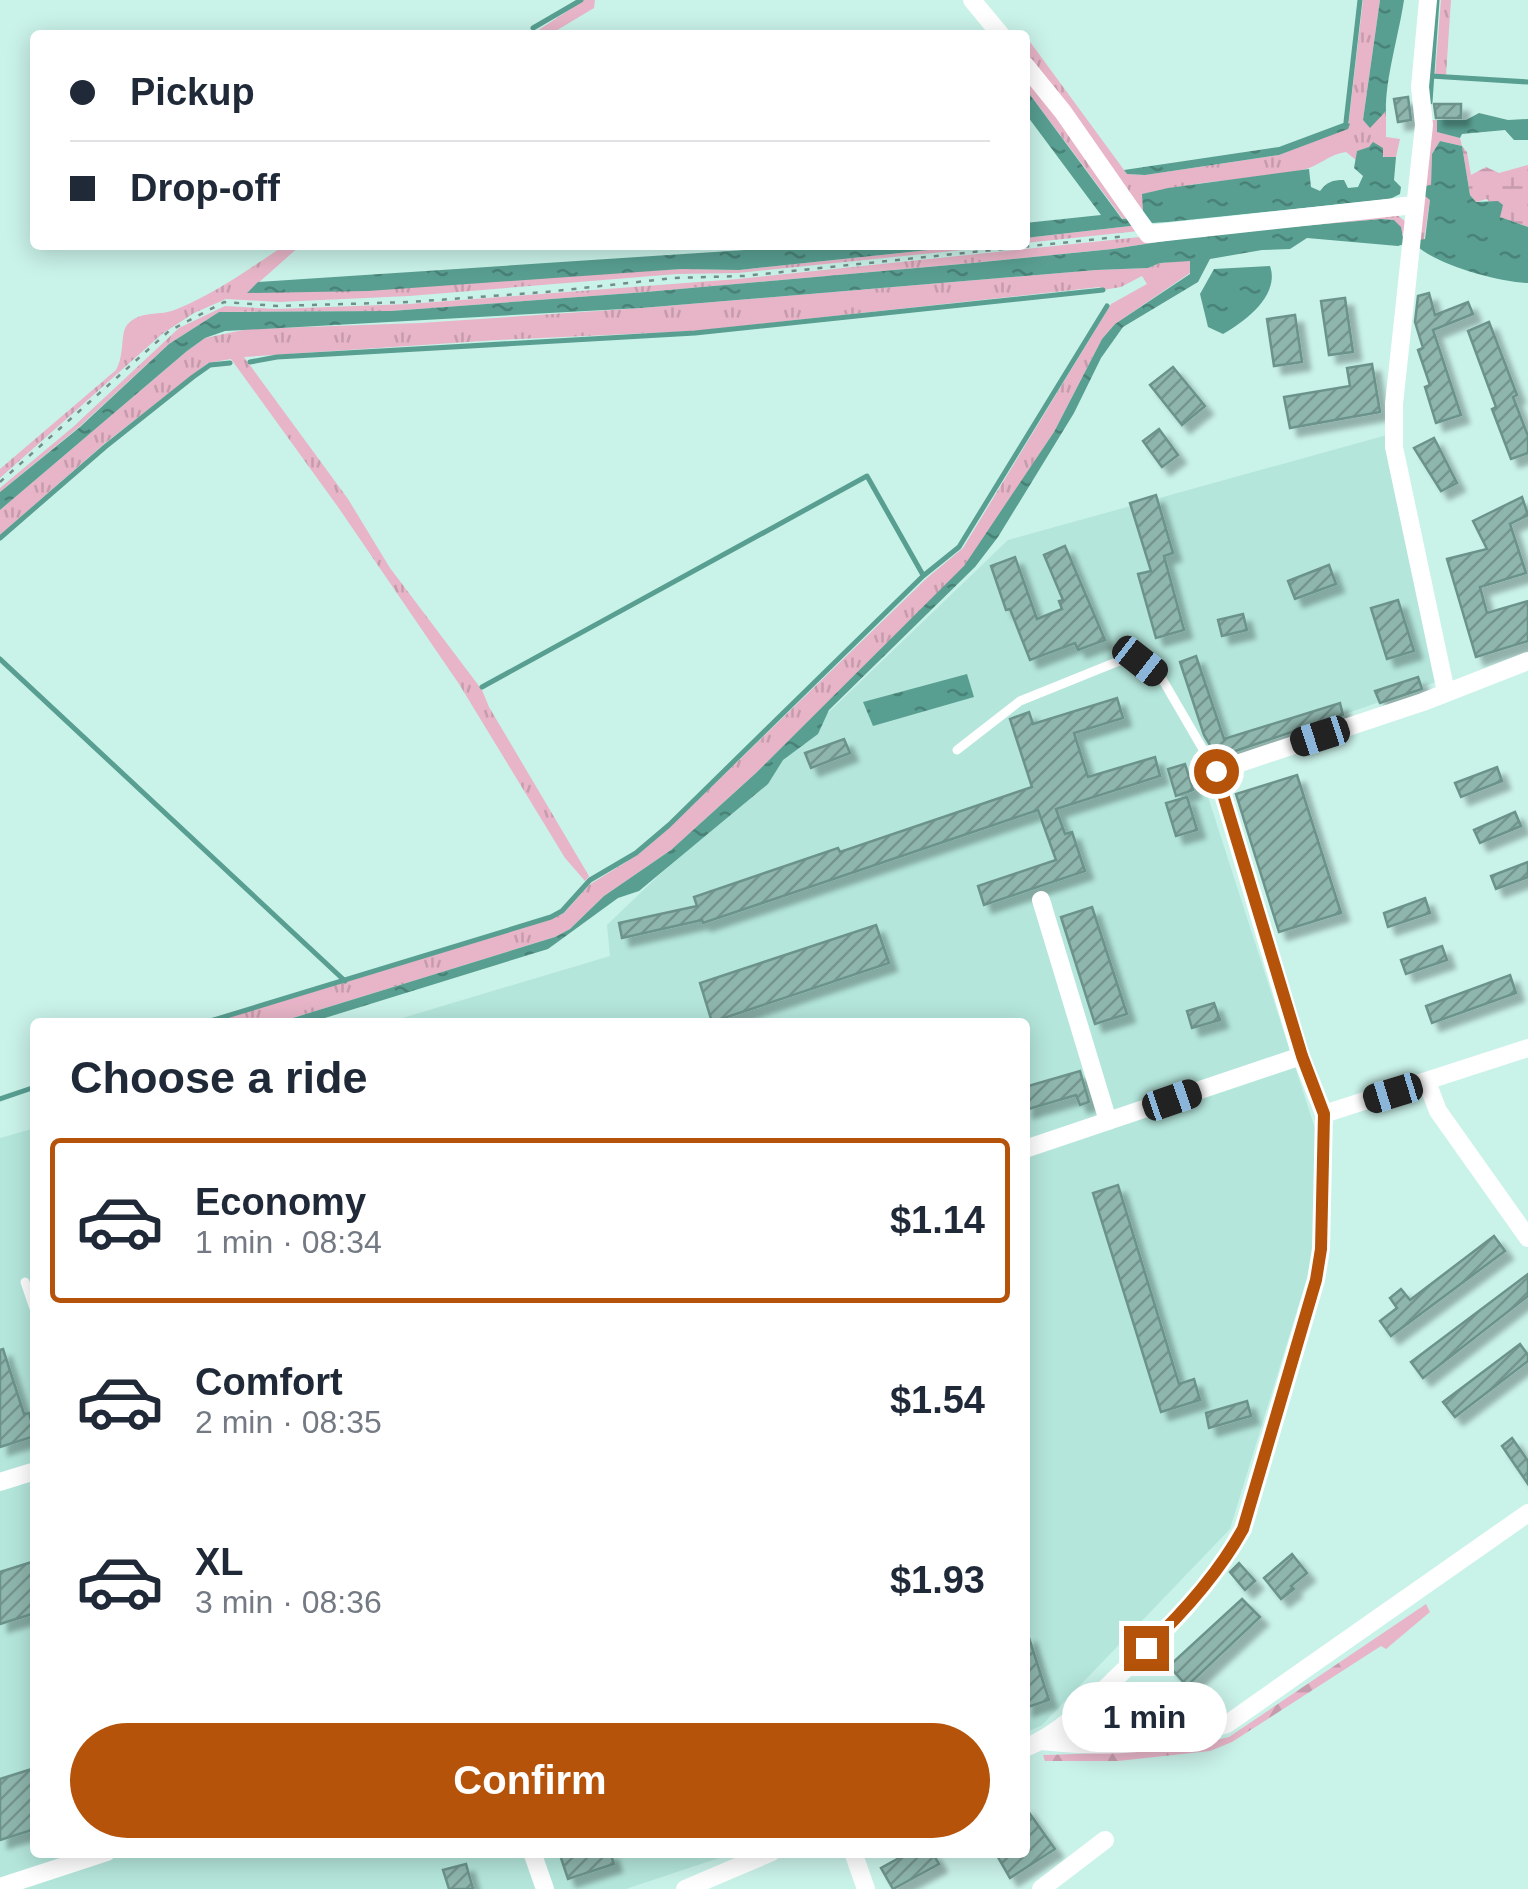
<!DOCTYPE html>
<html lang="en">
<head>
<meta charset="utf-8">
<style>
  body { margin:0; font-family:Helvetica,sans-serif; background:#f2f2f3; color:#1f2937; height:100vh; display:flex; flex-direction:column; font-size:38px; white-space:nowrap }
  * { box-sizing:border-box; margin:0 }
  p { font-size:32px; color:#747a83 }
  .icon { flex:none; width:55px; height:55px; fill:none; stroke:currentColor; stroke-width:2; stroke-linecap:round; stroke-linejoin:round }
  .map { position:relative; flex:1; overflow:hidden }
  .sheet { position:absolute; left:30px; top:1018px; width:1000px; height:840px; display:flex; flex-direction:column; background:#fff; border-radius:10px; box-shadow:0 5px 25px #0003 }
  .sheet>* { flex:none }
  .banner { position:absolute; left:30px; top:30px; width:1000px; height:220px; border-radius:10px; box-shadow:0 5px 25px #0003; display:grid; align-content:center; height:220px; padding:0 40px; background:#fff }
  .end { position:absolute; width:45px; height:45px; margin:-22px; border:12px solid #b45309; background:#fff; box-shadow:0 0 0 5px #fff }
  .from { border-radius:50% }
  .bubble { position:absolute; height:70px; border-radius:35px; background:#fff; box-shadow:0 5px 25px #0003; font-size:32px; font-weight:800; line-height:70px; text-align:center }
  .car { position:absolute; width:30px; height:60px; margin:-30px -15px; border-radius:12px; box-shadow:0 0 8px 2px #0007; background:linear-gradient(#222 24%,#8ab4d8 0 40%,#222 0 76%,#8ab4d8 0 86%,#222 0) }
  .banner b { display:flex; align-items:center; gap:35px; height:95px; font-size:38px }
  .banner b+b { border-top:2px solid #e0e1e3 }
  .banner i { width:25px; height:25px; background:#1f2937 }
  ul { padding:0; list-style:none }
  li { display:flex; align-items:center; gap:30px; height:165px; margin:0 20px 15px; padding:0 20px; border:5px solid transparent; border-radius:10px }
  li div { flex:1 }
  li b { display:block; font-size:38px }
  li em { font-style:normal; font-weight:800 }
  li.on { border-color:#b45309 }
  li>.icon { width:90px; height:90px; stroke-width:1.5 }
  h2 { padding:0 40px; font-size:45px; line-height:120px }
  .primary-button { display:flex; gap:20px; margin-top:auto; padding:20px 40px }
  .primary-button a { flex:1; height:115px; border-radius:60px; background:#b45309; color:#fff; font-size:40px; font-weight:800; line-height:115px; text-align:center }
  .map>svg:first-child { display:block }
  .built { fill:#b4e6db }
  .grass { fill:url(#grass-tufts) }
  .forest { fill:url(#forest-firs) }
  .wetland { fill:url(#wetland-marsh) }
  .water { fill:url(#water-ripples) }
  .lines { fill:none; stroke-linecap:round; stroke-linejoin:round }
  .stream { stroke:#589e91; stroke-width:5 }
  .building { fill:url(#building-hatch); stroke:#6c938b; stroke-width:2.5; filter:url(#shadow) }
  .path { stroke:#728e88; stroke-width:2.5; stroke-dasharray:5 8; stroke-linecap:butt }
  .lane { stroke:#fff; stroke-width:9 }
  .street { stroke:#fff; stroke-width:18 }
  .route { stroke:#b45309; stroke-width:12 }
</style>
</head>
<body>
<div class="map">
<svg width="1528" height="1889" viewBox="0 0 1528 1889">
  <defs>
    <pattern id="grass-tufts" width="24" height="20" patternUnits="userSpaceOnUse" patternTransform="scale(2.5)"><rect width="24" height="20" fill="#e7b5c7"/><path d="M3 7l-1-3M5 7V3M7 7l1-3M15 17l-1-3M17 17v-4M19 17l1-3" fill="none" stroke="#c69cac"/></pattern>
    <pattern id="forest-firs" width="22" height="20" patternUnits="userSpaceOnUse" patternTransform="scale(2.5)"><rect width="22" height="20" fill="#e7b5c7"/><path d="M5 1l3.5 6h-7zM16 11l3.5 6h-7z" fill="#c69cac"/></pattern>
    <pattern id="wetland-marsh" width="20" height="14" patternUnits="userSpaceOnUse" patternTransform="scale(2.5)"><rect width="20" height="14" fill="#e7b5c7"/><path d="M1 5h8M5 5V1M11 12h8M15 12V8" fill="none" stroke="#c69cac"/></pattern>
    <pattern id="water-ripples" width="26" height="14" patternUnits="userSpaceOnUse" patternTransform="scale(2.5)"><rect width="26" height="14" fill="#589e91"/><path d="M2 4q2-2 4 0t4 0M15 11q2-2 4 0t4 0" fill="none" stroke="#498277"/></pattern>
    <pattern id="building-hatch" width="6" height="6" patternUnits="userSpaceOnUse" patternTransform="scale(2.5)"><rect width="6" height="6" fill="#8eb6ad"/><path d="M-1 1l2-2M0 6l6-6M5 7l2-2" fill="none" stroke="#74958e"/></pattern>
    <filter id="shadow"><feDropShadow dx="8" dy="8" stdDeviation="2.5" flood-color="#0004"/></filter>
  </defs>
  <rect width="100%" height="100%" fill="#c9f2e9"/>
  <!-- built -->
  <g class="built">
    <polygon points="1387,435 1436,682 1198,766 1319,1141 1314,1255 1230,1529 1042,1725 1025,1733 1025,1022 389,1022 610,956 607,925 1008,540"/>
    <polygon points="35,1128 35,1852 734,1853 626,1889 0,1889 0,1138"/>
  </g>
  <!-- grass -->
  <g class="grass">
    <polygon points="584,0 595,0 594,8 549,35 531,35"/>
    <path d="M1363,0H1380L1363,120L1370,127L1386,111V137L1400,139L1396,157L1389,160L1370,147L1357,151L1356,160L1346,152C1329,154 1318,167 1302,170C1249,180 1195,181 1143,194V211L1025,56V35L1127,174L1145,175L1279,155L1348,128Z"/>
    <polygon points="1441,0 1451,0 1446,75 1435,75"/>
    <polygon points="1025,68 1134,218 1123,219 1025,88"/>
    <polygon points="1428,120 1437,120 1438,132 1460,138 1462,146 1440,141 1432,154 1431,186 1426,186 1430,200 1424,240 1419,240"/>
    <polygon points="1396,214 1406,222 1404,236 1394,220 1382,219 1210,234 1113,249 973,263 646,292 391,311 219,312 169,344 79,427 0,492 0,488 73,427 179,328 225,306 276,309 409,304 738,279 1264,224"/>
    <polygon points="1139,225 1139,231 1025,243 1025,238"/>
    <path d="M285,245H301L248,292L681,269L739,270L976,245H1011L738,273L677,274L409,296L279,302L226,299L194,313L162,334L0,478V469L116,370C125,354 120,334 127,325C141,309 160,317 177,309C216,293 249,269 285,245Z"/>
    <polygon points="1191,260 1190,273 1115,324 1102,339 1054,432 964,567 756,773 671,850 604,896 570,929 555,937 280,1022 214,1022 552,919 564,913 589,885 639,854 670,827 927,578 963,548 1111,304 1147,284 1142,276 1121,287 1103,290 1100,287 695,331 498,340 244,357 348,499 390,568 482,690 489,707 589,876 585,881 565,858 459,684 338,507 231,359 208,363 104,444 0,535 0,510 187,351 205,338 248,329 420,323 641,308 1096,270 1148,268 1160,263"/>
  </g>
  <!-- forest -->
  <path class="forest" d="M1426,1604L1430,1612L1386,1649L1381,1646L1232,1742L1210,1751L1118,1761H1045L1043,1755C1106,1753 1166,1753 1229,1737Z"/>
  <!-- wetland -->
  <polygon class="wetland" points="1462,146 1467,152 1471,175 1486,167 1499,173 1528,165 1528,227 1500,217 1487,199 1476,202 1470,195"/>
  <!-- water -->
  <g class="water">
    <path d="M1380,0H1404C1399,34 1385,80 1386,111L1370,128L1363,120Z"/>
    <polygon points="1025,88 1122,219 1134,218 1139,225 1025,238 1025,223 1101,215 1025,113"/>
    <polygon points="1479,113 1508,120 1528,119 1528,140 1514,140 1505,130 1462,134 1460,138 1437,132 1437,120 1466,120"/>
    <polygon points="1346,122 1350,124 1348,129 1279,155 1145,175 1127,174 1124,170 1279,147"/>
    <path d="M1440,141L1462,146L1470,195L1476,202L1498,201L1503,205L1500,217L1528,227V283C1500,282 1440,266 1418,247L1419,240L1425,239L1430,200L1425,196V186L1431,185L1432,154Z"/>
    <path d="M1373,142L1383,148V157H1396L1394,180L1401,187L1400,194L1390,199L1168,222L1152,223L1143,211L1142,194L1168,188L1309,169L1311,187L1320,191C1327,182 1332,180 1344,180L1348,188L1358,187L1363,176L1354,168L1357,151L1369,147Z"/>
    <polygon points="1382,219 1394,220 1401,227 1404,244 1398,246 1307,238 1290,249 1262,250 1210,259 1198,282 1123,327 1101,358 1074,413 998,537 975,567 829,710 818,734 783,760 768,784 639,891 618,898 548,949 312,1022 280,1022 555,937 570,929 604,896 671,850 756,773 964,566 1054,432 1102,339 1115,324 1190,274 1190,261 1160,263 1148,268 1096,270 641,308 225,331 205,338 187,351 0,510 0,492 80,427 169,344 219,312 391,311 646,292 973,263 1113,249 1210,234"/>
    <polygon points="820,245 976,245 739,270 681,269 368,291 247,293 258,282"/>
    <path d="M1270,266C1280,295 1246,321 1223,334L1208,327L1200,294L1214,269Z"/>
    <polygon points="967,674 974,697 873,726 863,702"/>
  </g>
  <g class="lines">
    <!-- stream -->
    <g class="stream">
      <polyline points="533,28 581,0"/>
      <polyline points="1431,76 1528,82"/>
      <polyline points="1430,102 1437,0"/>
      <polyline points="1346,122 1360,0"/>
      <polyline points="250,362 277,357 695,333 1103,290"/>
      <polyline points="0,538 105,447 193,377 210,365 230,363"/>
      <polyline points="0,659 345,981"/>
      <polyline points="482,687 867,476 923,575"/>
      <polyline points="207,1022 551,917 562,911 590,880 636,853 669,825 923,576 959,547 1107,306"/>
      <polyline points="0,1099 35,1087"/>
    </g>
  </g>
  <!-- building -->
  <g class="building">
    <polygon points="1408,97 1411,120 1398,122 1394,99"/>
    <polygon points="1434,104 1461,104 1461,118 1436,118"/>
    <polygon points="1429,293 1435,315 1468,302 1473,314 1433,330 1461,415 1436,423 1425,387 1430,385 1418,350 1423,348 1415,322 1418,296"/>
    <polygon points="1345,298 1353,352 1329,355 1321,301"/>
    <polygon points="1295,315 1302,362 1274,366 1267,319"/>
    <polygon points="1489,322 1517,395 1513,397 1528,436 1528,453 1511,459 1492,409 1496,407 1468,331"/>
    <polygon points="1372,364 1380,412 1290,428 1284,397 1350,386 1347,368"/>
    <polygon points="1173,367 1205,406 1182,425 1150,385"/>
    <polygon points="1159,429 1178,455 1162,467 1143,441"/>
    <polygon points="1434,438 1457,483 1441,491 1414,448"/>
    <polygon points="1156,495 1173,553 1164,556 1184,630 1156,638 1138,574 1151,571 1130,503"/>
    <polygon points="1522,497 1528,515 1510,524 1526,573 1480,587 1487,613 1528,601 1528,641 1476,657 1447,559 1487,549 1473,521"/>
    <polygon points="1065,546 1105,640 1078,650 1075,643 1030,660 1010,609 1006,610 991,566 1015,557 1037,619 1062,609 1059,601 1063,600 1044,555"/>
    <polygon points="1329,565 1336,584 1295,599 1288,581"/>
    <polygon points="1398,600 1414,651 1387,659 1371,608"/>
    <polygon points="1243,614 1247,630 1222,636 1218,620"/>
    <polygon points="1196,656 1224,739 1340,703 1343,715 1217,757 1204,735 1180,662"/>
    <polygon points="1418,677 1422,689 1380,703 1375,691"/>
    <polygon points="1117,698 1123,718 1074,733 1088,777 1155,757 1160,776 1056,809 1065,834 1072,832 1085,871 984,905 978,886 1056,860 1038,810 703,923 702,920 622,938 619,923 697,906 694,897 838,848 840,852 1032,787 1010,719 1029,712 1033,724"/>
    <polygon points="844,739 850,753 811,768 805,753"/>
    <polygon points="1185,764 1193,790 1176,796 1168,769"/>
    <polygon points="1497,767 1502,781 1461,797 1455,783"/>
    <polygon points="1297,775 1341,913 1279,932 1236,794"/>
    <polygon points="1187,797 1197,830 1176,836 1166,803"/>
    <polygon points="1515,812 1521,826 1480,843 1474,830"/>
    <polygon points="1528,862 1528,877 1496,889 1491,876"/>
    <polygon points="1425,898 1430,913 1388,927 1384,913"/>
    <polygon points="1092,907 1127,1014 1095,1024 1061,917"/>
    <polygon points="876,925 889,963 712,1022 700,983"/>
    <polygon points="1442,946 1447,960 1406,974 1401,960"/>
    <polygon points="1510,975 1516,993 1432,1023 1426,1006"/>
    <polygon points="1214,1003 1220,1020 1192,1028 1187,1011"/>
    <polygon points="1080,1071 1089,1102 1080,1105 1076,1095 1025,1110 1025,1087"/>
    <polygon points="1118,1185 1179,1384 1194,1379 1200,1400 1161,1412 1093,1193"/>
    <polygon points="1494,1236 1505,1251 1391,1336 1380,1321 1397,1308 1390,1298 1401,1289 1410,1300"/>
    <polygon points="1528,1274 1528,1296 1423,1378 1411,1362"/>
    <polygon points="1520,1344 1528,1355 1528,1361 1455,1417 1443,1402"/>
    <polygon points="3,1349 24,1414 29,1413 35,1436 0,1447 0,1350"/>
    <polygon points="1247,1401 1251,1416 1209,1428 1206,1413"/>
    <polygon points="1512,1438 1528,1461 1528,1484 1502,1446"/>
    <polygon points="1292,1554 1307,1573 1291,1586 1294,1589 1281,1599 1264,1578"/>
    <polygon points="35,1561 35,1613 0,1624 0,1572"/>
    <polygon points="1239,1563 1255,1581 1245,1590 1230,1572"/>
    <polygon points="1242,1599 1260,1617 1187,1686 1169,1666"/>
    <polygon points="1028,1635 1049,1700 1025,1708 1025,1636"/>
    <polygon points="35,1768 35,1829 0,1840 0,1779"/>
    <polygon points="1025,1807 1055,1849 1010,1878 995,1852 1025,1852"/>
    <polygon points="559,1852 610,1852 614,1864 568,1879"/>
    <polygon points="910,1852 932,1852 939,1864 893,1889 881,1868"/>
    <polygon points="466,1864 473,1889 449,1889 443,1870"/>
  </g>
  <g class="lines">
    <!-- path -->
    <polyline class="path" points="0,482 169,331 224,302 278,306 410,302 546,292 674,278 744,276 1127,236"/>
    <!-- lane -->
    <g class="lane">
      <polyline points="957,750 1020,701 1124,659 1140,661 1161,677 1215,770"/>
      <polyline points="25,1282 35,1311"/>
    </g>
    <!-- street -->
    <g class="street">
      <polyline points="972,0 1001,35"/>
      <polyline points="1428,0 1420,87 1424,125 1394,404 1394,447 1446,692"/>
      <polyline points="1025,65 1063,112 1148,234 1414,205"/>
      <polyline points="1041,900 1108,1121"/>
      <polyline points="1427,1082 1438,1111 1528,1238"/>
      <polyline points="1324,1114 1528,1048"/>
      <polyline points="1025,1149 1301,1056"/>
      <polyline points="0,1482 35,1471"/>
      <path d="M1041,1741C1108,1748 1162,1746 1227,1724L1528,1513"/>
      <path d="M1025,1748C1061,1733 1089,1704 1117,1677C1164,1632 1211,1587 1243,1529L1316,1280L1321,1249L1324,1114L1301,1056L1216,771L1423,702L1528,661"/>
      <polyline points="532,1852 545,1889"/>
      <polyline points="853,1852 866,1889"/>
      <polyline points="0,1887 107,1852"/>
      <polyline points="685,1889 772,1852"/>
      <polyline points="1041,1889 1105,1840"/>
    </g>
  </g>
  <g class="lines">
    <!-- route -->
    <path class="route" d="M1146,1648C1183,1613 1218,1574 1243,1529L1316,1280L1321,1249L1324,1114L1302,1056L1216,771"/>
  </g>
</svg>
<i class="end from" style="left:1216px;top:771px"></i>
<i class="end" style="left:1146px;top:1648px"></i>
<div class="bubble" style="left:1062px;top:1682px;width:165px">1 min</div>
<i class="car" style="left:1140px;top:661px;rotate:128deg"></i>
<i class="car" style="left:1320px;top:736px;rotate:252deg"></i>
<i class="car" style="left:1393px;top:1093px;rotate:253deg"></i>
<i class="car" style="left:1172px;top:1100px;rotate:71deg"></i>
<div class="banner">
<b><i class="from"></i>Pickup</b>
<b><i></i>Drop-off</b>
</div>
<section class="sheet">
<h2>Choose a ride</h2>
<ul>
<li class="on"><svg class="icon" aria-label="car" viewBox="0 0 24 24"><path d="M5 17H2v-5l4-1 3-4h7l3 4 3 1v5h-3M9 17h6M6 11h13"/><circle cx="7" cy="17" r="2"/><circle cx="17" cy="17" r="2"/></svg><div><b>Economy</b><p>1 min · 08:34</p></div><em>$1.14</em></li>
<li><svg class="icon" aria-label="car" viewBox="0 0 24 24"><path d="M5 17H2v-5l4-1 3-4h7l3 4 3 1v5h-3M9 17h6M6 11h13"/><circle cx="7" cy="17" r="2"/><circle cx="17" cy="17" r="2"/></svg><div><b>Comfort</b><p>2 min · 08:35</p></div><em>$1.54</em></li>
<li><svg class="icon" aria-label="car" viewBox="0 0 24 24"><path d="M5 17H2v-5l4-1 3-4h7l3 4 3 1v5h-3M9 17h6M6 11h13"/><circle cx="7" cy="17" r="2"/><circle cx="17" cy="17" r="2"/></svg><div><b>XL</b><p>3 min · 08:36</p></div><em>$1.93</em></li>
</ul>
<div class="primary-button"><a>Confirm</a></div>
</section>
</div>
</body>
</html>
